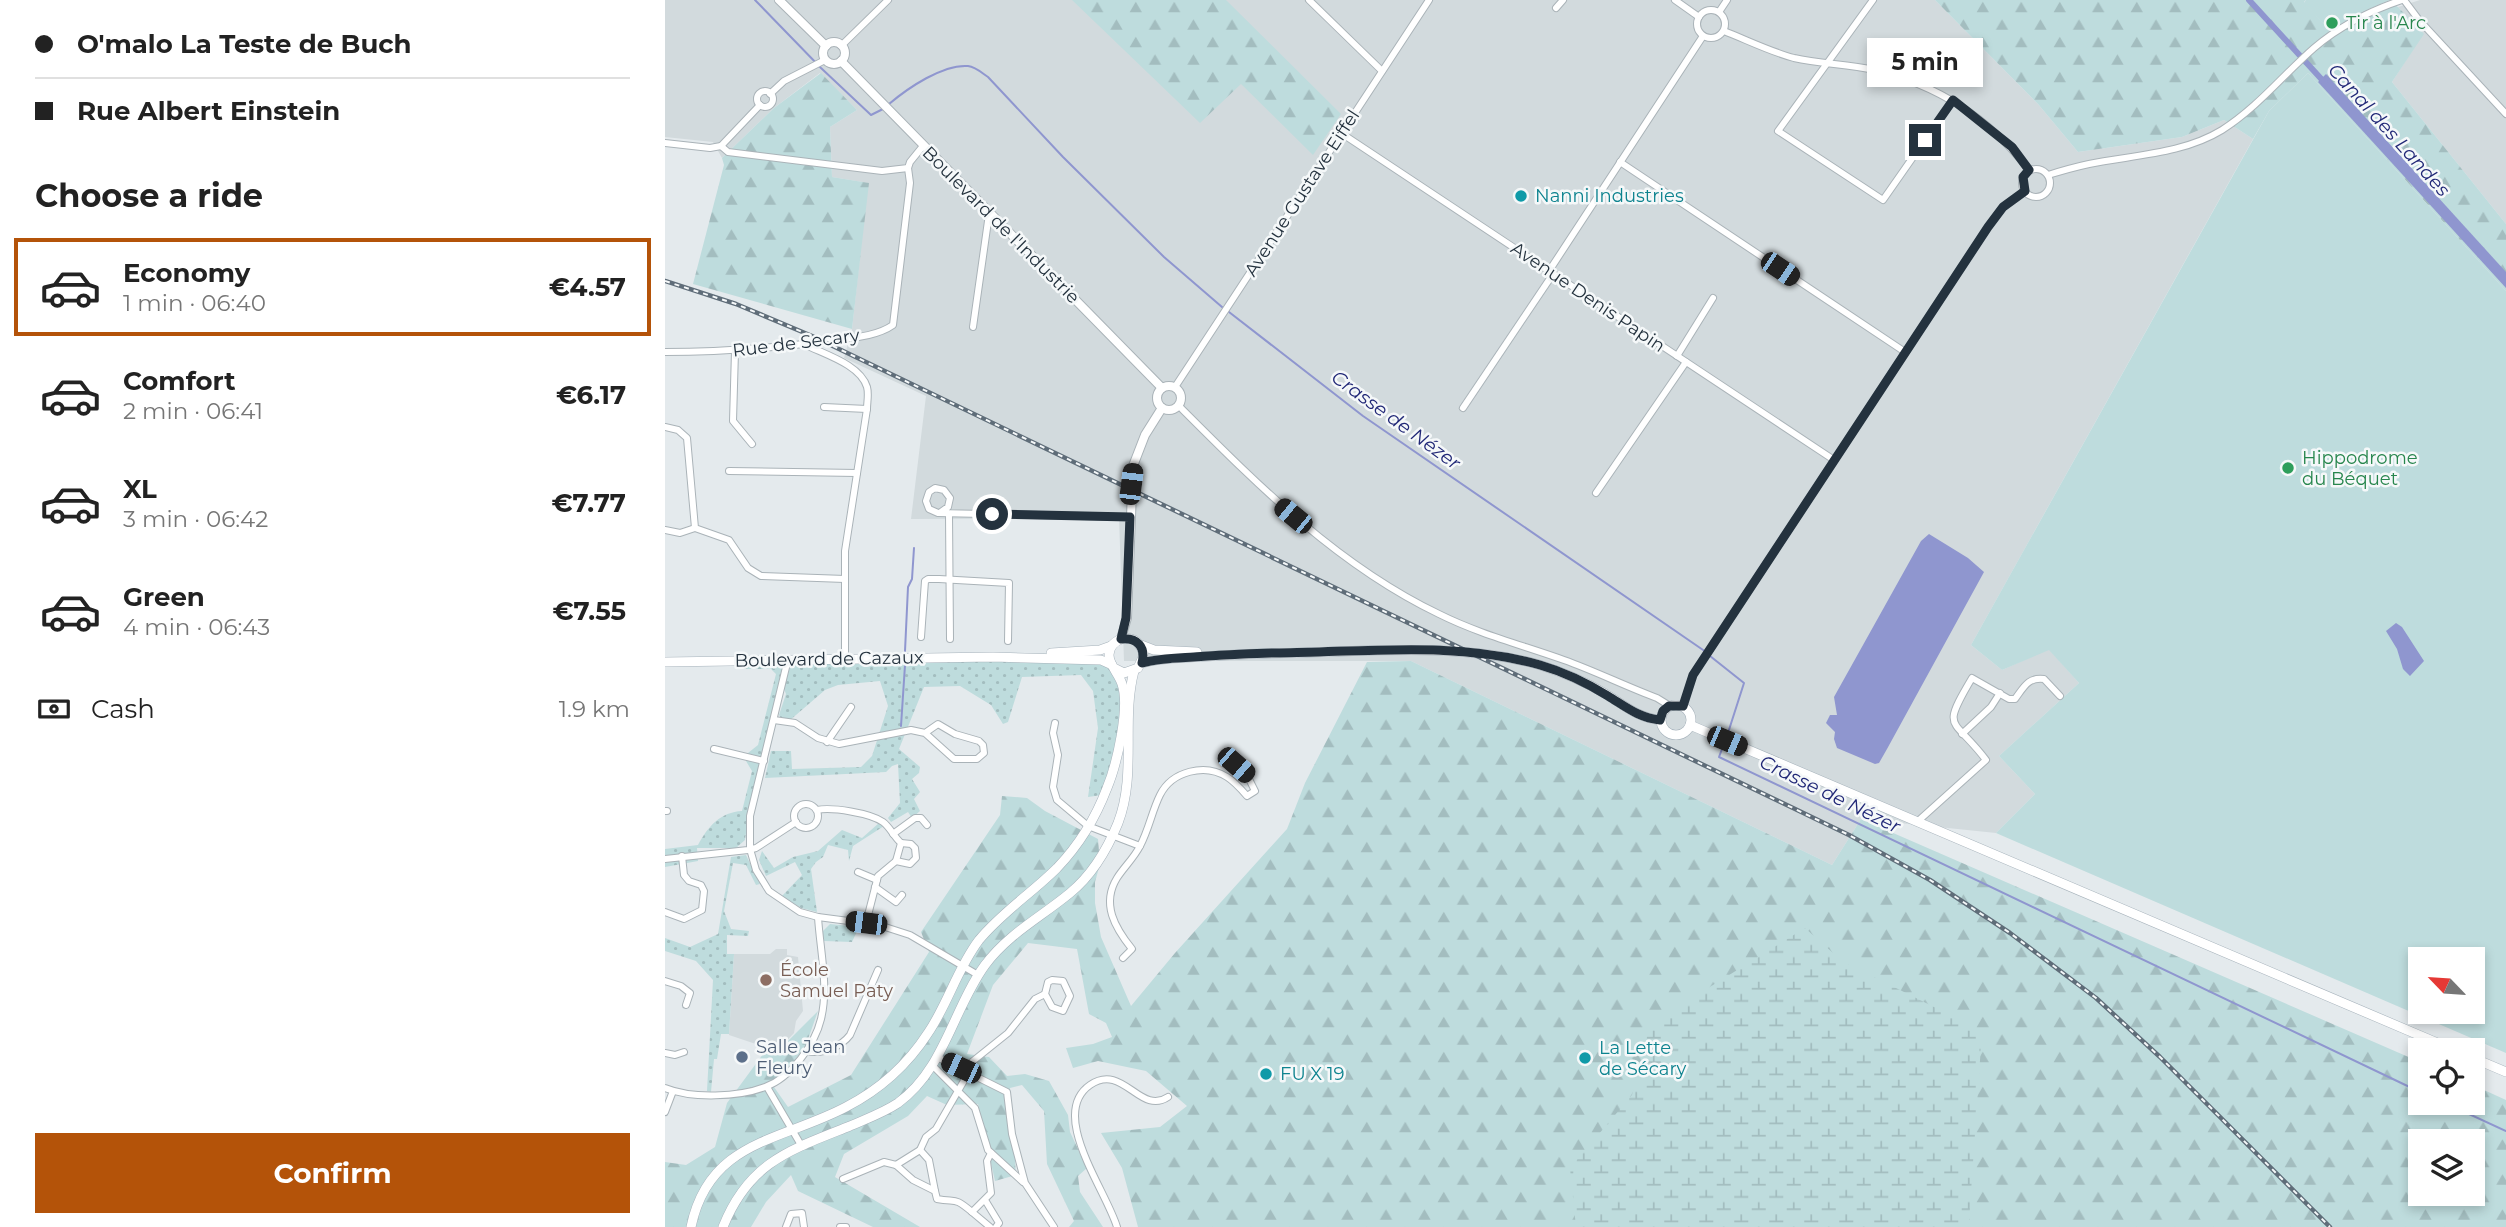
<!DOCTYPE html>
<html lang="en">
<head>
<meta charset="utf-8">
<style>
  body { margin:0; font-family:Montserrat,sans-serif; background:#f2f2f2; color:#222; height:100vh; display:flex; flex-direction:column; font-size:26px; white-space:nowrap }
  * { box-sizing:border-box; margin:0 }
  p { font-size:23px; color:#767676 }
  .icon { flex:none; width:38px; height:38px; fill:none; stroke:currentColor; stroke-width:2; stroke-linecap:round; stroke-linejoin:round }
  .map { position:relative; flex:1; overflow:hidden }
  .sheet { display:flex; flex-direction:column; background:#fff; width:665px }
  .sheet>* { flex:none }
  .banner { display:grid; align-content:center; height:154px; padding:0 35px; background:#fff }
  .needle { width:46px; rotate:295deg }
  .controls { position:absolute; left:1743px; top:947px; display:grid; gap:14px }
  .controls a { display:grid; place-items:center; width:77px; height:77px; border-radius:0px; background:#fff; box-shadow:0 4px 10px #0003; font-size:35px }
  .end { position:absolute; width:32px; height:32px; margin:-16px; border:9px solid #24323e; background:#fff; box-shadow:0 0 0 4px #fff }
  .from { border-radius:50% }
  .bubble { position:absolute; height:49px; border-radius:0px; background:#fff; box-shadow:0 4px 10px #0003; font-size:23px; font-weight:700; line-height:49px; text-align:center }
  .car { position:absolute; width:21px; height:42px; margin:-21px -10px; border-radius:9px; box-shadow:0 0 5px 2px #0007; background:linear-gradient(#222 24%,#8ab4d8 0 40%,#222 0 76%,#8ab4d8 0 86%,#222 0) }
  .banner b { display:flex; align-items:center; gap:24px; height:66px; font-size:26px }
  .banner b+b { border-top:2px solid #e0e0e0 }
  .banner i { width:18px; height:18px; background:#222 }
  ul { padding:0; list-style:none }
  li { display:flex; align-items:center; gap:21px; height:98px; margin:0 14px 10px; padding:0 21px; border:4px solid transparent; border-radius:0px }
  li div { flex:1 }
  li b { display:block; font-size:26px }
  li em { font-style:normal; font-weight:700 }
  li.on { border-color:#b45309 }
  li>.icon { width:63px; height:63px; stroke-width:1.5 }
  h2 { padding:0 35px; font-size:32px; line-height:84px }
  .pay { display:flex; align-items:center; gap:18px; height:77px; padding:0 35px; font-size:26px }
  .pay p { margin-inline-start:auto }
  .button { display:flex; gap:14px; margin-top:auto; padding:14px 35px }
  .button a { flex:1; height:80px; border-radius:0px; background:#b45309; color:#fff; font-size:28px; font-weight:700; line-height:80px; text-align:center }
  main { display:flex; flex:1; min-height:0 }
  .map>svg:first-child { display:block }
  .built { fill:#d2dadd }
  .grass { fill:url(#grass-dots) }
  .forest { fill:url(#forest-firs); fill-rule:evenodd }
  .wetland { fill:url(#wetland-marsh) }
  .pitch { fill:#bedcdd; fill-rule:evenodd }
  .water { fill:#8f96cf }
  .lines { fill:none; stroke-linecap:round; stroke-linejoin:round }
  .stream { stroke:#8f96cf; stroke-width:2 }
  .canal { stroke:#8f96cf; stroke-width:6 }
  .minor-casing { stroke:#aab3b8; stroke-width:8 }
  .tertiary-casing { stroke:#aab3b8; stroke-width:10 }
  .secondary-casing { stroke:#a6b2bb; stroke-width:10 }
  .minor { stroke:#fff; stroke-width:6 }
  .tertiary { stroke:#fff; stroke-width:8 }
  .secondary { stroke:#fff; stroke-width:9 }
  .rail-casing { stroke:#5f6d79; stroke-width:4.5 }
  .rail { stroke:#f5f8f9; stroke-width:2; stroke-dasharray:5; stroke-linecap:butt }
  .route { stroke:#24323e; stroke-width:9 }
  .leisure-dot { fill:#2e9e5b; stroke:#f5f8f9; stroke-width:2.5 }
  .culture-dot { fill:#0f9aa8; stroke:#f5f8f9; stroke-width:2.5 }
  .education-dot { fill:#8d6e63; stroke:#f5f8f9; stroke-width:2.5 }
  .service-dot { fill:#5c6f8a; stroke:#f5f8f9; stroke-width:2.5 }
  .labels { text-anchor:middle; dominant-baseline:central; stroke-width:5; stroke-linejoin:round; paint-order:stroke }
  .leisure-label { font-size:18px; fill:#27864d; stroke:#f5f8f9; text-anchor:start }
  .street-label { font-size:18px; fill:#24323e; stroke:#f5f8f9 }
  .culture-label { font-size:18px; fill:#0d838f; stroke:#f5f8f9; text-anchor:start }
  .education-label { font-size:18px; fill:#785e54; stroke:#f5f8f9; text-anchor:start }
  .service-label { font-size:18px; fill:#4e5e75; stroke:#f5f8f9; text-anchor:start }
  .water-label { font-size:19px; font-style:italic; fill:#212877; stroke:#f5f8f9 }
</style>
</head>
<body>
<main>
<section class="sheet">
<div class="banner">
<b><i class="from"></i>O'malo La Teste de Buch</b>
<b><i></i>Rue Albert Einstein</b>
</div>
<h2>Choose a ride</h2>
<ul>
<li class="on"><svg class="icon" aria-label="car" viewBox="0 0 24 24"><path d="M5 17H2v-5l4-1 3-4h7l3 4 3 1v5h-3M9 17h6M6 11h13"/><circle cx="7" cy="17" r="2"/><circle cx="17" cy="17" r="2"/></svg><div><b>Economy</b><p>1 min · 06:40</p></div><em>€4.57</em></li>
<li><svg class="icon" aria-label="car" viewBox="0 0 24 24"><path d="M5 17H2v-5l4-1 3-4h7l3 4 3 1v5h-3M9 17h6M6 11h13"/><circle cx="7" cy="17" r="2"/><circle cx="17" cy="17" r="2"/></svg><div><b>Comfort</b><p>2 min · 06:41</p></div><em>€6.17</em></li>
<li><svg class="icon" aria-label="car" viewBox="0 0 24 24"><path d="M5 17H2v-5l4-1 3-4h7l3 4 3 1v5h-3M9 17h6M6 11h13"/><circle cx="7" cy="17" r="2"/><circle cx="17" cy="17" r="2"/></svg><div><b>XL</b><p>3 min · 06:42</p></div><em>€7.77</em></li>
<li><svg class="icon" aria-label="car" viewBox="0 0 24 24"><path d="M5 17H2v-5l4-1 3-4h7l3 4 3 1v5h-3M9 17h6M6 11h13"/><circle cx="7" cy="17" r="2"/><circle cx="17" cy="17" r="2"/></svg><div><b>Green</b><p>4 min · 06:43</p></div><em>€7.55</em></li>
</ul>
<div class="pay"><svg class="icon" aria-label="cash" viewBox="0 0 24 24"><path d="M3 7h18v10H3z"/><circle cx="12" cy="12" r="2"/></svg>Cash<p>1.9 km</p></div>
<div class="button"><a>Confirm</a></div>
</section>
<div class="map">
<svg width="1841" height="1227" viewBox="0 0 1841 1227">
  <defs>
    <pattern id="grass-dots" width="8" height="8" patternUnits="userSpaceOnUse" patternTransform="scale(1.75)"><rect width="8" height="8" fill="#bedcdd"/><path d="M2 2h.1M6 6h.1" fill="none" stroke="#a3bdbf" stroke-width="1.8" stroke-linecap="round"/></pattern>
    <pattern id="forest-firs" width="22" height="20" patternUnits="userSpaceOnUse" patternTransform="scale(1.75)"><rect width="22" height="20" fill="#bedcdd"/><path d="M5 1l3.5 6h-7zM16 11l3.5 6h-7z" fill="#a3bdbf"/></pattern>
    <pattern id="wetland-marsh" width="20" height="14" patternUnits="userSpaceOnUse" patternTransform="scale(1.75)"><rect width="20" height="14" fill="#bedcdd"/><path d="M1 5h8M5 5V1M11 12h8M15 12V8" fill="none" stroke="#a3bdbf"/></pattern>
  </defs>
  <rect width="100%" height="100%" fill="#e4eaed"/>
  <!-- built -->
  <g class="built">
    <polygon points="0,0 1270,0 1373,104 1413,152 1517,137 1559,120 1588,139 1306,645 1337,670 1384,649 1414,683 1334,756 1370,794 1331,833 1196,819 1167,865 746,661 459,661 454,518 246,519 261,396 179,358 187,329 203,183 167,177 165,127 192,110 155,73 109,108 57,158 48,142 0,137"/>
    <polygon points="1755,0 1841,0 1841,224 1727,82 1758,34 1733,7"/>
    <polygon points="111,949 122,949 122,955 133,957 138,1011 131,1021 129,1033 112,1051 64,1035 69,954 105,954"/>
  </g>
  <!-- grass -->
  <g class="grass">
    <path d="M331,660L436,664C439,665 443,666 446,668C470,689 445,769 437,795L423,797L433,728L428,691L416,675L357,677L343,722L338,724L326,705L295,686L259,687L234,749L255,767L254,773L247,779L255,792L249,799L255,811L247,818L243,812L226,822L223,818L235,803L233,764L227,766L221,772L100,778L106,751H126L127,769L196,767L207,756L223,706L215,681L173,685L160,690L124,721H118L114,715L121,694L119,689L125,667L132,663L246,661L250,663Z"/>
    <path d="M113,663L117,666V673L84,812L80,840L71,848H32L33,861L0,867V849L33,845C43,826 56,812 77,811L87,771L81,761L83,753L93,745L111,674L106,669H75L77,664Z"/>
    <polygon points="214,823 219,826 188,846 184,861 183,850 163,845 158,857 151,862 146,869 152,912 136,908 117,896 137,875 130,862 101,876 94,860 97,851 109,868 128,857 153,851 177,830 197,838"/>
    <polygon points="81,855 95,884 91,885 81,865 68,863 59,911 66,929 84,931 83,936 62,935 62,954 69,954 64,1034 56,1034 52,1059 49,1059 46,1092 42,1091 48,980 31,961 0,951 0,938 25,947 53,934 66,857"/>
    <polygon points="165,924 194,927 187,942 159,941 157,932"/>
  </g>
  <!-- forest -->
  <g class="forest">
    <polygon points="407,0 561,0 676,114 648,155 576,84 535,123"/>
    <polygon points="1270,0 1641,0 1639,2 1665,31 1690,15 1723,1 1733,7 1759,34 1727,82 1841,224 1841,291 1643,73 1604,111 1588,139 1559,120 1517,137 1413,152 1373,104"/>
    <polygon points="156,73 192,110 165,127 167,177 204,183 187,329 28,284 59,165 57,158 109,108"/>
    <path d="M746,661L1167,865L1196,819L1755,1062V1102H1808V1085L1841,1100V1227H473L457,1168L436,1133L495,1127L522,1106L481,1071L433,1061L408,1068L401,1048L428,1044L447,1037L441,1023L424,1014L412,949L363,943L328,985L302,1054L324,1057L342,1076L360,1074L384,1081L403,1115L405,1132L422,1168L413,1176L415,1192L438,1227H404L409,1221L382,1164L379,1111L357,1085L345,1088L351,1175L330,1181L313,1104L282,1105L262,1096L243,1116L179,1154L170,1177L255,1227H208L133,1191L126,1175L101,1202L86,1227H0V1162L21,1165L50,1147L62,1103L101,1050L112,1052L153,1011L141,1045L109,1087L123,1107L186,1075L264,952L256,932L335,815L337,796L362,798L380,811L433,839L435,864L430,882V903L436,937L466,1006L510,953L622,829L640,783L702,662ZM1755,1141H1808V1194H1755Z"/>
  </g>
  <!-- wetland -->
  <polygon class="wetland" points="1140,928 1177,961 1317,1031 1304,1221 1298,1227 911,1227 905,1168 967,1095 985,1024"/>
  <!-- pitch -->
  <g class="pitch">
    <polygon points="1641,0 1725,0 1690,15 1665,31 1639,3"/>
    <path d="M1643,73L1841,291V1053L1331,833L1370,794L1334,756L1414,683L1384,650L1337,670L1306,645L1604,111ZM1755,959H1808V1012H1755Z"/>
  </g>
  <!-- water -->
  <g class="water">
    <polygon points="1661,74 1841,272 1841,288 1653,82"/>
    <polygon points="1264,534 1303,558 1319,572 1222,749 1214,763 1210,764 1172,748 1169,739 1170,732 1161,723 1165,715 1172,715 1169,697 1256,541"/>
    <polygon points="1731,623 1737,627 1759,661 1745,676 1738,669 1732,649 1721,631"/>
  </g>
  <g class="lines">
    <!-- stream -->
    <g class="stream">
      <polyline points="90,0 156,68 206,115 218,109"/>
      <path d="M224,104C243,88 278,64 303,66C311,67 317,73 323,77L398,157L499,257L557,307"/>
      <polyline points="564,312 698,416 1041,652"/>
      <polyline points="240,651 243,587 247,579 249,548"/>
      <polyline points="1045,656 1079,683 1062,736"/>
      <polyline points="236,726 240,665"/>
      <polyline points="1059,744 1054,757 1755,1092"/>
      <polyline points="1778,1102 1841,1131"/>
    </g>
    <!-- canal -->
    <polyline class="canal" points="1584,0 1660,83"/>
    <defs>
      <g id="minor">
        <polyline points="644,0 717,71"/>
        <polyline points="1010,0 1034,17"/>
        <polyline points="1208,0 1113,131 1218,200 1288,100"/>
        <polyline points="1739,0 1754,20 1841,114"/>
        <polyline points="891,8 898,0"/>
        <circle cx="1046" cy="24" r="14"/>
        <polyline points="1054,12 1062,0"/>
        <path d="M1059,31C1082,40 1106,52 1129,58C1156,64 1183,64 1209,70C1273,85 1325,119 1364,170"/>
        <polyline points="176,46 223,0"/>
        <circle cx="100" cy="99" r="8"/>
        <polyline points="105,94 119,81 160,60"/>
        <polyline points="676,133 1169,460"/>
        <polyline points="0,143 45,148 56,146 63,152 217,171 243,168 245,162 258,146"/>
        <polyline points="56,146 95,105"/>
        <polyline points="955,162 1240,352"/>
        <circle cx="1371" cy="183" r="14"/>
        <path d="M1383,175C1396,171 1410,167 1424,164C1468,155 1518,154 1557,130C1592,108 1618,75 1649,48C1675,26 1704,11 1737,0"/>
        <polyline points="884,271 1038,36"/>
        <polyline points="308,327 324,214"/>
        <path d="M139,344C158,354 195,364 202,387C204,394 202,402 202,409L180,551V658"/>
        <polyline points="70,351 68,421 87,444"/>
        <path d="M0,352C55,352 109,348 164,341C184,338 211,337 228,325L245,183L243,168"/>
        <polyline points="1012,356 1048,298"/>
        <polyline points="510,387 764,0"/>
        <path d="M514,406C593,485 672,565 774,614C814,634 857,645 899,660C930,671 960,686 992,698L1005,706"/>
        <polyline points="159,407 202,409"/>
        <polyline points="798,408 888,274"/>
        <polyline points="0,427 13,430 22,438 30,528 64,540 83,568 96,576 180,579"/>
        <polyline points="64,471 192,473"/>
        <polyline points="931,493 1021,362"/>
        <polyline points="276,512 283,507 285,498 279,490 270,488 264,492 261,501 264,509 273,513 465,517"/>
        <polyline points="284,514 285,639"/>
        <polyline points="0,530 15,533 30,528"/>
        <polyline points="256,637 260,581 263,579 274,579 344,583 343,641"/>
        <polyline points="123,659 85,816 85,849 91,870 104,891 135,912 153,917 214,925 245,935 313,975"/>
        <polyline points="1018,706 1028,675 1323,227 1338,207 1360,191"/>
        <polyline points="109,720 130,723 153,738 174,744 246,730 260,733 273,724 290,734 314,741 318,745 319,753 312,759 289,759 260,733"/>
        <path d="M390,723L388,733L393,755L388,787L392,800L423,826L475,846C484,829 487,811 495,795C507,771 540,763 562,777C570,782 576,789 582,796L590,791L582,775L571,766"/>
        <polyline points="1297,734 1326,707 1335,693"/>
        <polyline points="162,742 186,707"/>
        <polyline points="49,749 99,761"/>
        <circle cx="141" cy="816" r="12"/>
        <path d="M152,810C167,807 205,813 218,822C225,827 229,837 236,843L231,861L213,876L201,923"/>
        <polyline points="0,811 2,811"/>
        <path d="M1252,822L1321,760C1288,716 1275,732 1307,678L1344,699H1350C1359,687 1363,677 1379,679L1395,696"/>
        <polyline points="228,834 250,818 256,818 262,825"/>
        <polyline points="0,859 83,850 91,848 131,822"/>
        <polyline points="231,861 245,864 251,858 250,848 246,844 236,843"/>
        <polyline points="193,872 212,880"/>
        <polyline points="210,887 231,902 237,895"/>
        <polyline points="0,912 19,919 37,910 39,891 36,885 24,881 19,875 17,856"/>
        <path d="M458,958L467,949C450,928 436,904 452,878C459,867 469,858 475,846"/>
        <polygon points="387,980 398,981 405,996 398,1011 387,1007 380,994 383,982"/>
        <polyline points="0,981 16,986 25,993 21,1005"/>
        <path d="M142,1051C156,1055 176,1047 185,1035L213,970"/>
        <polyline points="0,1053 10,1055 19,1052"/>
        <polyline points="272,1057 342,1092 347,1134 360,1183 389,1227"/>
        <polyline points="267,1065 310,1108 323,1150 358,1182"/>
        <polyline points="298,1069 343,1033 370,999 380,994"/>
        <polyline points="102,1087 136,1145"/>
        <path d="M0,1088C27,1099 74,1097 100,1087C126,1078 150,1044 156,1019C164,987 155,950 153,917"/>
        <polyline points="0,1112 8,1091"/>
        <polyline points="255,1150 264,1160 270,1191"/>
        <path d="M231,1165L248,1180L270,1191L272,1199C292,1203 288,1196 307,1212L326,1193L322,1161L326,1153"/>
        <polyline points="178,1179 219,1162 231,1165 255,1150 261,1137 271,1129 304,1072"/>
        <polyline points="320,1200 334,1223 331,1227"/>
        <polyline points="307,1212 325,1227"/>
        <polyline points="121,1227 126,1214 137,1213 139,1227"/>
        <polyline points="175,1227 181,1227"/>
        <path d="M452,1227C441,1190 383,1114 425,1085C458,1062 475,1116 503,1097"/>
      </g>
      <g id="tertiary">
        <polyline points="114,0 161,46"/>
        <circle cx="169" cy="53" r="11"/>
        <polyline points="176,61 497,388"/>
        <circle cx="504" cy="398" r="12"/>
        <polyline points="456,639 462,618 468,466 480,435 497,408"/>
      </g>
      <g id="secondary">
        <polyline points="476,645 489,650 532,652"/>
        <polyline points="386,653 435,650 446,646"/>
        <polyline points="0,662 328,657 436,660 447,665"/>
        <path d="M477,663C494,658 511,658 529,657C560,655 590,653 620,653C704,652 793,642 875,665C897,672 919,681 939,693C958,704 972,718 995,720"/>
        <circle cx="1011" cy="720" r="15"/>
        <polyline points="1025,725 1789,1050"/>
        <polyline points="1808,1058 1841,1072"/>
        <path d="M26,1227C44,1140 117,1141 181,1107C214,1090 243,1064 263,1033C283,1004 292,969 314,940C337,912 367,893 392,868C414,845 431,817 442,788C452,764 465,707 457,684C454,674 444,665 444,655C444,647 449,642 456,639C470,637 475,642 479,655L473,668L459,673L451,669"/>
        <path d="M58,1227C84,1162 125,1150 185,1126C201,1119 218,1113 233,1103C279,1070 288,1009 320,965C343,934 376,917 405,893C427,875 442,850 453,823C472,774 456,721 469,671"/>
      </g>
    </defs>
    <!-- minor casing -->
    <use href="#minor" class="minor-casing"/>
    <!-- tertiary casing -->
    <use href="#tertiary" class="tertiary-casing"/>
    <!-- secondary casing -->
    <use href="#secondary" class="secondary-casing"/>
    <!-- minor -->
    <use href="#minor" class="minor"/>
    <!-- tertiary -->
    <use href="#tertiary" class="tertiary"/>
    <!-- secondary -->
    <use href="#secondary" class="secondary"/>
    <defs>
      <polyline id="rail" points="0,281 71,304 147,336 1184,835 1265,880 1345,933 1431,998 1495,1057 1665,1227"/>
    </defs>
    <!-- rail casing -->
    <use href="#rail" class="rail-casing"/>
    <!-- rail -->
    <use href="#rail" class="rail"/>
  </g>
  <g class="lines">
    <!-- route -->
    <path class="route" d="M327,514L465,517L461,618L456,639C472,637 481,647 477,663C494,658 511,658 529,657C558,655 586,653 615,653C701,652 791,641 875,665C899,672 922,683 943,696C961,707 974,718 995,720L998,711L1004,706H1018L1028,675L1323,227L1338,207L1360,191L1358,177L1364,170L1347,147L1288,100L1260,140"/>
  </g>
  <!-- markers -->
  <g class="leisure-dot">
    <circle cx="1667" cy="23" r="7"/>
    <circle cx="1623" cy="468" r="7"/>
  </g>
  <g class="culture-dot">
    <circle cx="856" cy="196" r="7"/>
    <circle cx="920" cy="1058" r="7"/>
    <circle cx="601" cy="1074" r="7"/>
  </g>
  <circle class="education-dot" cx="101" cy="980" r="7"/>
  <circle class="service-dot" cx="77" cy="1057" r="7"/>
  <g class="labels">
    <!-- leisure labels -->
    <g class="leisure-label">
      <text x="1681" y="23">Tir à l'Arc</text>
      <text x="1637" y="458">Hippodrome<tspan x="1637" dy="21">du Béquet</tspan></text>
    </g>
    <!-- street labels -->
    <g class="street-label">
      <text transform="translate(637 193) rotate(-57)">Avenue Gustave Eiffel</text>
      <text transform="translate(336 225) rotate(45)">Boulevard de l'Industrie</text>
      <text transform="translate(923 297) rotate(34)">Avenue Denis Papin</text>
      <text transform="translate(131 343) rotate(-7)">Rue de Secary</text>
      <text transform="translate(164 659) rotate(-1)">Boulevard de Cazaux</text>
    </g>
    <!-- culture labels -->
    <g class="culture-label">
      <text x="870" y="196">Nanni Industries</text>
      <text x="934" y="1048">La Lette<tspan x="934" dy="21">de Sécary</tspan></text>
      <text x="615" y="1074">FU X 19</text>
    </g>
    <!-- education labels -->
    <g class="education-label">
      <text x="115" y="970">École<tspan x="115" dy="21">Samuel Paty</tspan></text>
    </g>
    <!-- service labels -->
    <g class="service-label">
      <text x="91" y="1047">Salle Jean<tspan x="91" dy="21">Fleury</tspan></text>
    </g>
    <!-- water labels -->
    <g class="water-label">
      <text transform="translate(1724 130) rotate(48)">Canal des Landes</text>
      <text transform="translate(731 420) rotate(36)">Crasse de Nézer</text>
      <text transform="translate(1165 794) rotate(26)">Crasse de Nézer</text>
    </g>
  </g>
</svg>
<div class="controls">
<a><svg class="needle" viewBox="-14 -14 28 28"><path d="M0-13l5 13h-10z" fill="#e53935"/><path d="M0 13l5-13h-10z" fill="#767676"/></svg></a>
<a><svg class="icon" aria-label="locate" viewBox="0 0 24 24"><circle cx="12" cy="12" r="6"/><path d="M12 2v4M12 18v4M2 12h4M18 12h4"/></svg></a>
<a><svg class="icon" aria-label="layers" viewBox="0 0 24 24"><path d="M12 4l9 5-9 5-9-5zM3 14l9 5 9-5"/></svg></a>
</div>
<i class="end from" style="left:327px;top:514px"></i>
<i class="end" style="left:1260px;top:140px"></i>
<div class="bubble" style="left:1202px;top:38px;width:116px">5 min</div>
<i class="car" style="left:1115px;top:269px;rotate:124deg"></i>
<i class="car" style="left:466px;top:484px;rotate:7deg"></i>
<i class="car" style="left:628px;top:516px;rotate:309deg"></i>
<i class="car" style="left:1062px;top:741px;rotate:113deg"></i>
<i class="car" style="left:571px;top:765px;rotate:131deg"></i>
<i class="car" style="left:201px;top:923px;rotate:277deg"></i>
<i class="car" style="left:296px;top:1068px;rotate:295deg"></i>
</div>
</main>
</body>
</html>
